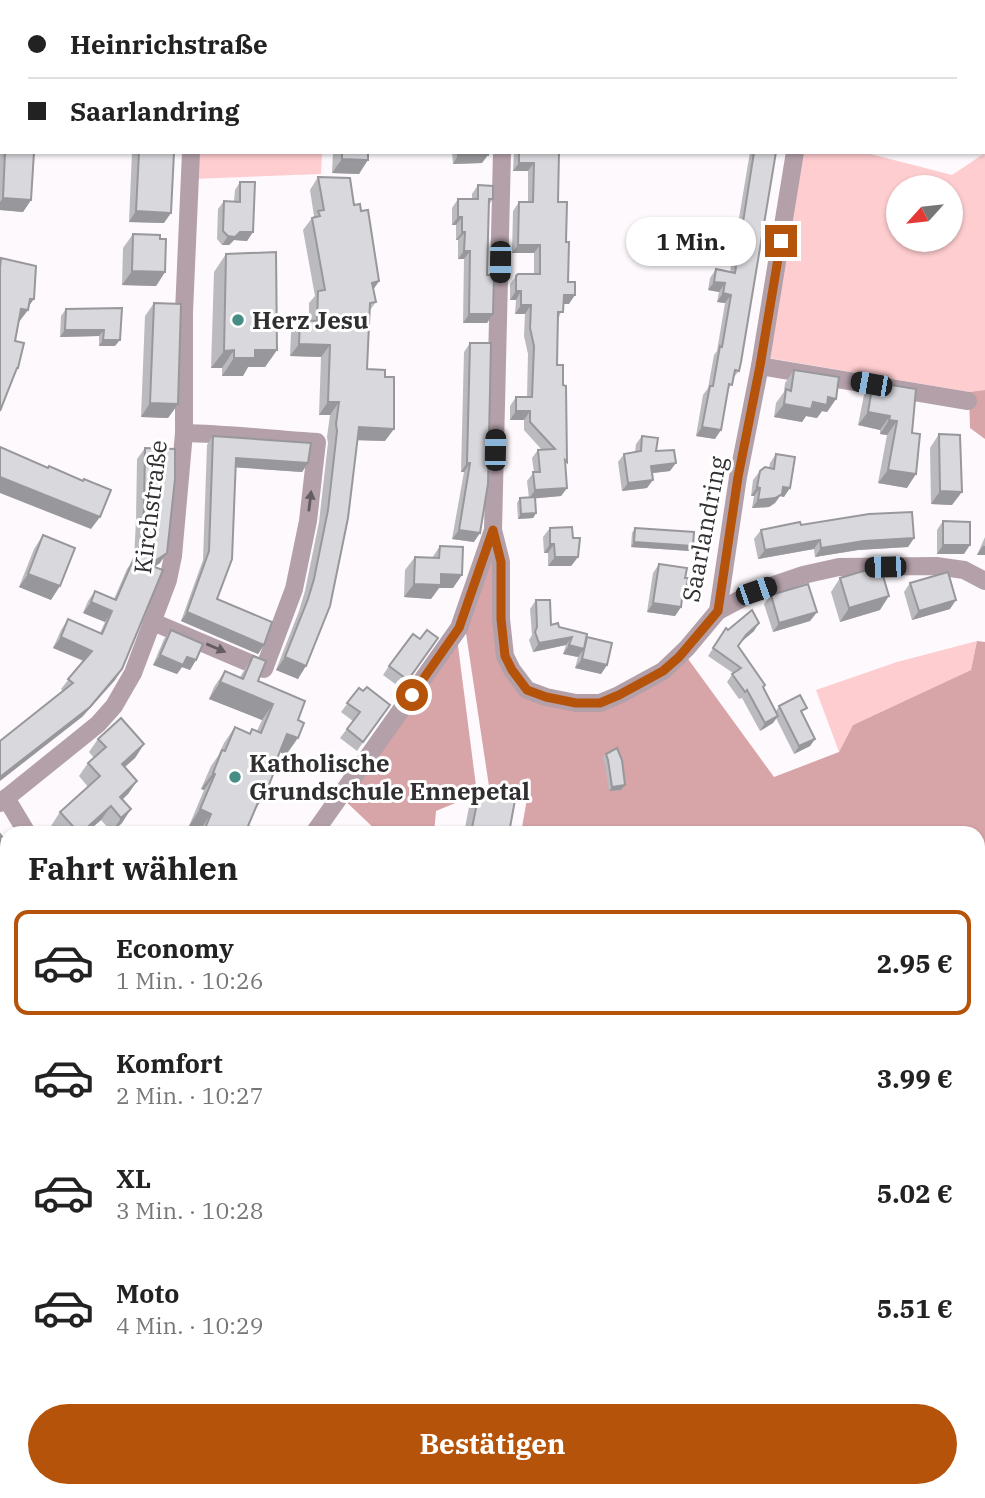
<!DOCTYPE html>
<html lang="de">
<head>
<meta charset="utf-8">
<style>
  body { margin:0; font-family:"IBM Plex Serif",serif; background:#f2f2f2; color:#222; height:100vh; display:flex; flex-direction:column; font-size:26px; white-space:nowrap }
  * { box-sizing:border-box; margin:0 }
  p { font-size:23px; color:#767676 }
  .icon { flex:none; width:38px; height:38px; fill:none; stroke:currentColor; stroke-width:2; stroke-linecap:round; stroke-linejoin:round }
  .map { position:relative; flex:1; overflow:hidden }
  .drawer { position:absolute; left:0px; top:826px; width:985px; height:672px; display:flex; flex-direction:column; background:#fff; border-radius:21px 21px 0 0; box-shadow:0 2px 5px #0004 }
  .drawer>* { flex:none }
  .top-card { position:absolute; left:0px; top:0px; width:985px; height:154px; box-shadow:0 2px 5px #0004; display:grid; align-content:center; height:154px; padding:0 28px; background:#fff }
  .needle { width:46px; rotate:243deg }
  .buttons { position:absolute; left:886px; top:175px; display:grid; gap:14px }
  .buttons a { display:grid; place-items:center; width:77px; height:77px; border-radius:50%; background:#fff; box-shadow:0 2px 5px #0004; font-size:35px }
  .end { position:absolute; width:32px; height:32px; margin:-16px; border:9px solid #b45309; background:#fff; box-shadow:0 0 0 4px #fff }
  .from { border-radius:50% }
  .bubble { position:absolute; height:49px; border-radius:24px; background:#fff; box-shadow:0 2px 5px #0004; font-size:23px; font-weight:700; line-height:49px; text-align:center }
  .car { position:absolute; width:21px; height:42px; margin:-21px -10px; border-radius:9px; box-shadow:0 0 5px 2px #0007; background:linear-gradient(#222 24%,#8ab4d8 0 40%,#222 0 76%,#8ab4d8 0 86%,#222 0) }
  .top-card b { display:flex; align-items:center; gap:24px; height:66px; font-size:26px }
  .top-card b+b { border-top:2px solid #e0e0e0 }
  .top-card i { width:18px; height:18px; background:#222 }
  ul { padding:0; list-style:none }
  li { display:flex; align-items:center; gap:21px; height:105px; margin:0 14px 10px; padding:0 14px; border:4px solid transparent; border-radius:14px }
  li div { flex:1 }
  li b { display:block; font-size:26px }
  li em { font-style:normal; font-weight:700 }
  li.current { border-color:#b45309 }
  li>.icon { width:63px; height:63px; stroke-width:1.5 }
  h2 { padding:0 28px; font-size:32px; line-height:84px }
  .button { display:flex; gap:14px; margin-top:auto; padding:14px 28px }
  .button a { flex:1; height:80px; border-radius:42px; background:#b45309; color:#fff; font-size:28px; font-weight:700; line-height:80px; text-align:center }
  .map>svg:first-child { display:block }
  .green { fill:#fecdd0; fill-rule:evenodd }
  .forest { fill:#d7a4a7 }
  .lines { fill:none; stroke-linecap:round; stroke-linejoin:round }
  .street { stroke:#b4a0a9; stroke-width:18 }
  .secondary { stroke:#927583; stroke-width:18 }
  .primary { stroke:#785667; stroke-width:18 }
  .wall { fill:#bbbabe }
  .shaded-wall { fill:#98979b }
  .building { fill:#d9d8dd; stroke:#98979b; stroke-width:2 }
  .oneway { fill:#655c61 }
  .route { stroke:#b45309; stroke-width:9 }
  .poi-dot { fill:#468d86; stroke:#fff; stroke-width:2.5 }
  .labels { text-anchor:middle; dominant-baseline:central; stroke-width:6; stroke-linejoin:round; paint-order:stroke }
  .poi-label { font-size:24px; font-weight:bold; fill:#312f31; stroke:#fff; text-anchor:start }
  .street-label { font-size:24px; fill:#312f31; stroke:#fff }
</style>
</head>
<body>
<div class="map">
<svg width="985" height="1498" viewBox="0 0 985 1498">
  <rect width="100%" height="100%" fill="#fdf9fd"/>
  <!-- green -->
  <g class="green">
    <polygon points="194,152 322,152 321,174 193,179"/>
    <path d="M800,152H863L952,175L985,153V390L969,392L769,358ZM898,187H950V240H898Z"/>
    <polygon points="977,641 971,670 853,725 839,752 816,690 897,662"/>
  </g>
  <!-- forest -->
  <g class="forest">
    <polygon points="985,390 985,439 970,428 969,392"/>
    <polygon points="484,555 504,555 510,652 528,685 558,694 600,695 640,682 683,652 774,777 839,752 853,725 971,670 977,641 985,642 985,968 978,970 978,833 521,833 527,799 490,793 463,613"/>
    <polygon points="456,630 477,794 436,811 434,833 379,833 339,795"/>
    <polygon points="0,1453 7,1453 7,1491 304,1491 328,1498 0,1498"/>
  </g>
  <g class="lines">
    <!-- street -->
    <g class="street">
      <polyline points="501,0 501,2"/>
      <polyline points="794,0 794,2"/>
      <polyline points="199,2 199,0"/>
      <polyline points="821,2 821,0"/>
      <polyline points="930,2 934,0"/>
      <polyline points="760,366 968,401"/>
      <polyline points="493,530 501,562 501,619 505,656 512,670 527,690 546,697 576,703 600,703 619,695 663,671 687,648 718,611 738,477 760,366 795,152"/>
      <polyline points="718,611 756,591 803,575 839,567 936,566 964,570 985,581"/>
      <path d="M153,622L264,669L294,589L308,521L317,442C272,439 228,434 184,433"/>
      <polyline points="6,798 27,833"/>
      <polyline points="0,803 82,737 98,724 114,706 133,673 168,580 173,556 184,433 184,312 191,152"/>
      <polyline points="314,833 459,628 493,530 502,152"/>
      <polyline points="0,1073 7,1076"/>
      <polyline points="978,1398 985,1393"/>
    </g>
    <!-- secondary -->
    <polyline class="secondary" points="978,1123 985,1120"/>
    <!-- primary -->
    <g class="primary">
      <polyline points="0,1374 7,1374"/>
      <polyline points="878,1491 885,1498"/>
    </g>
  </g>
  <!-- wall -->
  <g class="wall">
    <polygon points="2,13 2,42 0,41 0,24"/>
    <polygon points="2,96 2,152 34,152 31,200 23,212 0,210 0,124"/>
    <polygon points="132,152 174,152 164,223 129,222"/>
    <polygon points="333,152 368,152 359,174 332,173"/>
    <polygon points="452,152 488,152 482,163 453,164"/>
    <polygon points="514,152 564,152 559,153 558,202 566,242 569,304 564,304 558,320 557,365 563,385 567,462 565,464 567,488 561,496 535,498 536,513 533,518 518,519 517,503 520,498 529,498 527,481 534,472 532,458 538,450 542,450 524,430 524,420 510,420 510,406 516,397 527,397 528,354 524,336 525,314 515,314 516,300 510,300 510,284 516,276 534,274 534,253 512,253 513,211 519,202 528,202 528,171 513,171"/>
    <polygon points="750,152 776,152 739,371 733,378 728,391 715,439 696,436 703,395 708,388 714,355 717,351 725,303 717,302 719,292 708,290 710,278 716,269 730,272"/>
    <polygon points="318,177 361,211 379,281 373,290 376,302 370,310 367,369 385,441 357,440 298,679 276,670 299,611 305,591 319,522 328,443 327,437 330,415 319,415 321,357 290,356 291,333 300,320 309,321 309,303 315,296 303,230 312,218 314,216 310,190"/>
    <polygon points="240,182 253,232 247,241 234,240 229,245 222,245 217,239 218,209 224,201 234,201 235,190"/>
    <polygon points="478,185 493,199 488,206 487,275 493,314 487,323 463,323 464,259 458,259 458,240 456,240 456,225 452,225 452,208 458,199 472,199 472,194"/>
    <polygon points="133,234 165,272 156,286 122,285 123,248"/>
    <polygon points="226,254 277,350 265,367 248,367 243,376 222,376 222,368 211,368 214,272"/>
    <polygon points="154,303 178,404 168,418 141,417 145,316"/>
    <polygon points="122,308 115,346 99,346 99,336 60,337 61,316 66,309"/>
    <polygon points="470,343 474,542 452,539 464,472 461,472 464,352"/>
    <polygon points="794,370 836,399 827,412 822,411 817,418 806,416 802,422 774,417 776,403 784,392 785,383"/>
    <polygon points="873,382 912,433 907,488 878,483 887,435 880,434 880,430 858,425 864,395"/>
    <polygon points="939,434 952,505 931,504 930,448"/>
    <polygon points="213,436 308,463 302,472 235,467 217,599 264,645 258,654 181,621 203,560 207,445"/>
    <polygon points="642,436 656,451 670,471 652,473 647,488 622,491 618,462 624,454 635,452 636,444"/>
    <polygon points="145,448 160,563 154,567 122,669 115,680 82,717 61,689 83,661 53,648 61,630 68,619 100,633 105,622 83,613 88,601 95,591 114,599 127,569 134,559 136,520 137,459"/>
    <polygon points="776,454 784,497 780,496 775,503 769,507 752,508 754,496 751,496 753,480 760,471 769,468 770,463"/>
    <polygon points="943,521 964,554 937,554 937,530"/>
    <polygon points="801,525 914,538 908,547 858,550 815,557 814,549 758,559 754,539 761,530"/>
    <polygon points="550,528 573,538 578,557 571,566 548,566 548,553 544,553 543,537"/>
    <polygon points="635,528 693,546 690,551 631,547 632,533"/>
    <polygon points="43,535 51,600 19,587 34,549"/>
    <polygon points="985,537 985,555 977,555"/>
    <polygon points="440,546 453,588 439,588 431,599 404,597 405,570 415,557 432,558"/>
    <polygon points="659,564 685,578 686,591 683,595 681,607 675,616 647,612 653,573"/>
    <polygon points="840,578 880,610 840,622 831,592"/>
    <polygon points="910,583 950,609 912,620 904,592"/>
    <polygon points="771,595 817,612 810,621 773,632 764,604"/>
    <polygon points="536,600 551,625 587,637 607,665 601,674 575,668 578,657 563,654 566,645 533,652 529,640 532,635 530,609"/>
    <polygon points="726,628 728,630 754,631 741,642 738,646 776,711 779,706 803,714 815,739 810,746 794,754 776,718 773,723 760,731 742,698 739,699 727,682 733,673 708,656"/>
    <polygon points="171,630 196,660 190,670 182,667 177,674 153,665 164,639"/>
    <polygon points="438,638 402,689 383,675 389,666"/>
    <polygon points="253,656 258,681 298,720 286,755 280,752 248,826 259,833 199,833 200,830 189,826 204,790 201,789 211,766 218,756 224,743 235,727 250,733 252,729 257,731 262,720 209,699 214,687 225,671 240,677"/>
    <polygon points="359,688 390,705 357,751 340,738 353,721 341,712"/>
    <polygon points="98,739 144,744 135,758 125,767 137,781 128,794 122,800 122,823 112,832 101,820 86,833 57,833 51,826 60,812 88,787 79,776 88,763 94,758 89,752"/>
    <polygon points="606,754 625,785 621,790 609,791 605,765 602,758"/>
    <polygon points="479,793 509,833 464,833 469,807"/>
    <polygon points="983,1016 985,1016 985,1060 978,1042 978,1022"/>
    <polygon points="985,1060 985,1084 979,1069"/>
    <polygon points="985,1446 985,1498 980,1498 972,1491 978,1491 978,1454"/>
    <polygon points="563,1491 667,1491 676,1498 578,1498"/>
    <polygon points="683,1491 755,1491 761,1498 690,1498"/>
    <polygon points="807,1491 838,1491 837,1498 803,1498 802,1497"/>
  </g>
  <!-- shaded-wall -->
  <g class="shaded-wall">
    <polygon points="860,0 875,0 870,2 859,2"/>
    <polygon points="458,155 488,155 482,163 453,164"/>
    <polygon points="342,159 368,160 359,174 332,173"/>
    <polygon points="519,163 534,163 528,171 513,171"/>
    <polygon points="3,198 31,200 23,212 0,210 0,202"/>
    <polygon points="136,211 171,213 164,223 129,222"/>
    <polygon points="458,217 462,217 456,225 452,225"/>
    <polygon points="240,232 253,232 247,241 234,240 229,245 222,245 228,236"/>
    <polygon points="462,232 465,232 458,240 456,240"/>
    <polygon points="518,245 540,245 534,253 512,253"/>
    <polygon points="464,251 470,251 464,259 458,259"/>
    <polygon points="132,271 165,272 156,286 122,285"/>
    <polygon points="379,281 370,294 372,283"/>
    <polygon points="714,282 725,283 719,292 708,290"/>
    <polygon points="516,291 521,291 516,300 510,300"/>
    <polygon points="723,293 731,295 725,303 717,302"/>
    <polygon points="564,295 575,295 569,304 558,304"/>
    <polygon points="30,299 34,299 26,310 28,310 19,322 12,321 21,309"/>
    <polygon points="521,305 531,305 525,314 515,314"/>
    <polygon points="469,314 493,314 487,323 463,323"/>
    <polygon points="65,330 104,330 99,336 60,337"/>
    <polygon points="103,340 120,340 115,346 99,346"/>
    <polygon points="299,344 330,345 321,357 290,356"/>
    <polygon points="234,350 222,368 211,368 224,351"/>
    <polygon points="255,350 277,350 265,367 248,367 243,376 222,376 234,358"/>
    <polygon points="828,397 836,399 827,412 822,411 817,418 806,416 802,422 774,417 784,404 813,402"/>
    <polygon points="328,402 339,402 330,415 319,415"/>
    <polygon points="150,403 178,404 168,418 141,417"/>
    <polygon points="516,411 530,411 524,420 510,420"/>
    <polygon points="868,412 890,416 880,430 858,425"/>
    <polygon points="889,420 897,421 887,435 880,434"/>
    <polygon points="359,427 394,429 385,441 350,440"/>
    <polygon points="702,427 721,430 715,439 696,436"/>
    <polygon points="236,458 308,463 302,472 229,467"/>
    <polygon points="467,463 470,463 464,472 461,472"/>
    <polygon points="676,463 670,471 645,474 651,466"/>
    <polygon points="888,470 916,474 907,488 878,483"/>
    <polygon points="0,477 100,517 91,529 0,493"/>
    <polygon points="653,480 647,488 622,491 628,483"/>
    <polygon points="757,487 760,488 754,496 751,496"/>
    <polygon points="783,487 790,488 784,497 780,496 775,503 769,507 752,508 758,500"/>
    <polygon points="567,488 561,496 529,499 535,490"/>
    <polygon points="940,491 962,492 952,505 931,504"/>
    <polygon points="536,513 533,518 518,519 521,514"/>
    <polygon points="459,530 480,533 474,542 452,539"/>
    <polygon points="914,538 908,547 858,550 815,557 821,548 864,541"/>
    <polygon points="820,540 814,549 758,559 765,550"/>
    <polygon points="634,542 693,546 690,551 631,547"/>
    <polygon points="550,544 554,544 548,553 544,553"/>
    <polygon points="943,545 970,545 964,554 937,554"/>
    <polygon points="983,546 985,546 985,555 977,555"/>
    <polygon points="167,553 160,563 142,575 149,565"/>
    <polygon points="555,557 578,557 571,566 548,566"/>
    <polygon points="28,574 60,586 51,600 19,587"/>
    <polygon points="441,574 462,575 453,588 439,588 431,599 404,597 414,584"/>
    <polygon points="889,596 880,610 840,622 849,608"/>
    <polygon points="956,600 950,609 912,620 919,611"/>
    <polygon points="91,602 112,611 105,622 83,613"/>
    <polygon points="653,603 681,607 675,616 647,612"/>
    <polygon points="187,612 264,645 258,654 181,621"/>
    <polygon points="817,612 810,621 773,632 779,623"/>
    <polygon points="759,623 754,631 740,643 746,635"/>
    <polygon points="61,637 92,651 85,661 53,648"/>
    <polygon points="572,637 566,645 533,652 539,643"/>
    <polygon points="569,645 584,649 578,657 563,654"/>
    <polygon points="160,655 187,657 196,660 190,670 182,667 177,674 153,665"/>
    <polygon points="285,657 306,666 298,679 276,670"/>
    <polygon points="582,659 607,665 601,674 575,668"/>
    <polygon points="122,669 115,680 82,717 0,781 0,777"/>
    <polygon points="220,682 273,704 262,720 209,699"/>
    <polygon points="778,716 773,723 760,731 765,723"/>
    <polygon points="287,734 298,738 286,755 276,750"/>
    <polygon points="815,739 810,746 794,754 799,746"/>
    <polygon points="144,744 135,758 113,777 122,764"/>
    <polygon points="213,773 215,774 204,790 201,789"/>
    <polygon points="137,781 128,794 113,808 120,797"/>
    <polygon points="625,785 621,790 609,791 612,787"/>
    <polygon points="262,793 265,795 254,811"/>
    <polygon points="111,806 101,820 86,833 81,833"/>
    <polygon points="131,809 122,823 112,832 121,818"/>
    <polygon points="200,809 211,814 200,830 189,826"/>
    <polygon points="7,860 7,865 0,870 0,866"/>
    <polygon points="7,971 7,976 0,983 0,978"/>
    <polygon points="0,1129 7,1130 7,1137 4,1141 0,1141"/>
    <polygon points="985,1370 985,1377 978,1381 978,1374"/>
    <polygon points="363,1491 371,1491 368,1496 361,1494"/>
    <polygon points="373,1491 474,1491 491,1498 368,1498"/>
  </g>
  <!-- building -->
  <g class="building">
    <rect x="13" y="0" width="27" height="2"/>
    <rect x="165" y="0" width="24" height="2"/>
    <polygon points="348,0 374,0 374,2 347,2"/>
    <rect x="444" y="0" width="44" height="2"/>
    <rect x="745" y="0" width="30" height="2"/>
    <polygon points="985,25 985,74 984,74 984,29"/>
    <polygon points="5,152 34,152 31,200 3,198"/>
    <polygon points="139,152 174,152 171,213 136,211"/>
    <polygon points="342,152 368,152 368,160 342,159"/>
    <rect x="458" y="152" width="30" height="3"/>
    <polygon points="519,152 559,152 558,202 567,202 566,242 569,242 568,282 575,282 575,295 564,295 563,312 558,312 557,365 563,365 563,385 566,386 567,462 565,460 567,488 535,490 533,472 540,472 538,450 555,449 530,422 530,411 516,411 516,397 532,397 534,346 530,328 531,305 521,305 521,291 516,291 516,276 518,274 540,274 540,245 518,245 519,202 533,202 534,163 519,163"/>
    <polygon points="754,152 776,152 741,362 739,371 735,370 732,385 729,384 721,430 702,427 710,386 713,386 720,346 722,347 731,295 723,293 725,283 714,282 716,269 735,273"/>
    <polygon points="318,177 350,178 354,205 360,204 361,211 368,210 379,281 372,283 376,302 370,303 367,369 385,370 385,377 394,377 394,429 359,427 348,518 330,606 306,666 285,657 308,599 314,579 328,510 337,431 336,424 339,402 328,402 330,345 299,344 300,320 317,321 318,291 325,290 312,218 320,216 318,211 324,210"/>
    <polygon points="240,182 255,182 253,232 240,232 235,237 228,236 223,231 224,201 240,202"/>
    <polygon points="478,185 493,186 493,199 489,199 487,275 494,275 493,314 469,314 470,251 464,251 465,232 462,232 462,217 458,217 458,199 478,199"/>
    <polygon points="133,234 160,235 160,239 166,239 165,272 132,271"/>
    <polygon points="276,252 277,350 255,350 255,358 234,358 234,350 224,351 226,254"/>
    <polygon points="1,258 36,266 34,299 30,299 28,310 21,309 15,341 24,343 18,368 17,368 0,411 0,268"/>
    <polygon points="154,303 181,304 178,404 150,403"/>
    <polygon points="122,308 120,340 103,340 104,330 65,330 66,309"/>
    <polygon points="470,343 491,343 488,484 480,533 459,530 470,463 467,463"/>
    <polygon points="794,370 839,377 836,399 828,397 827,405 813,402 811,409 784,404 786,389 791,391"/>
    <polygon points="873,382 916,389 912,433 920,434 916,474 888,470 897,421 889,420 890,416 868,412"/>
    <polygon points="939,434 960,435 962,492 940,491"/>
    <polygon points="213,436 311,443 308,463 236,458 232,559 217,599 272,622 264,645 187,612 209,551"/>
    <polygon points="642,436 658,438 656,451 674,450 676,463 651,466 653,480 628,483 624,454 641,451"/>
    <polygon points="0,447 48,468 49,466 83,481 84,479 111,490 100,517 0,477"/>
    <polygon points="145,448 175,449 175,479 167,553 149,565 163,570 122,669 90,707 0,777 0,741 73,683 68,679 92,651 61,637 68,619 102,634 112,611 91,602 95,591 116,600 134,558 140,561 144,509"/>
    <polygon points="776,454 795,457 790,488 783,487 782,494 775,498 758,500 760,488 757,487 760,471 765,467 774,469"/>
    <polygon points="535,497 536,513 521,514 520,498"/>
    <polygon points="912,512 914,538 864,541 821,548 820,540 765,550 761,530 800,522 801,525 869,514"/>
    <polygon points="943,521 970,522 970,545 943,545"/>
    <polygon points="572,527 573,538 580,538 578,557 555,557 554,544 550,544 550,528"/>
    <polygon points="635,528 694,532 693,546 634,542"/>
    <polygon points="43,535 75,548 60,586 28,574"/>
    <polygon points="440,546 463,547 462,575 441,574 441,585 414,584 415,557 439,558"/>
    <polygon points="659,564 687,568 685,578 688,578 686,591 683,590 681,607 653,603"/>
    <polygon points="880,566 889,596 849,608 840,578"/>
    <polygon points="948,572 956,600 919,611 910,583"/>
    <polygon points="808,584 817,612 779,623 771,595"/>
    <polygon points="536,600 550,600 551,625 558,623 559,627 587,634 584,649 569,645 572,637 539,643 535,632 537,627"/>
    <polygon points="752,610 759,623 746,635 738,646 765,685 763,687 778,716 765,723 747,690 745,692 732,674 741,668 713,648 726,628 728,630"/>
    <polygon points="171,630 203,644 196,660 187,657 183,665 160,655"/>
    <polygon points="427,630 438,638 408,680 389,666 413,634 420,639"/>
    <polygon points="587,637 612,643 607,665 582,659"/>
    <polygon points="253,656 266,661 258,681 305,701 298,720 304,723 298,738 287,734 272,771 274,772 265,795 262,793 248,826 259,831 259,833 203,833 211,814 200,809 215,774 213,773 222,750 225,751 235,727 250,734 252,729 261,733 273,704 220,682 225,671 243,679"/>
    <polygon points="367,687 390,705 363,742 347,729 360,712 347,703 359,688 363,691"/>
    <polygon points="800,695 807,708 801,711 815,739 799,746 779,706"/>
    <polygon points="121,718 144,744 122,764 137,781 120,797 131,809 121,818 111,806 81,833 79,833 60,812 100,776 88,763 106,747 98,739"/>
    <polygon points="617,748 622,760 625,785 612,787 608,760 606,754"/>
    <polygon points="479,793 515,800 509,833 471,833"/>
    <polygon points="0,834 7,843 7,860 0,866"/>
    <polygon points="0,902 7,908 7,971 0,978"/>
    <polygon points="983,1016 985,1016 985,1029"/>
    <polygon points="0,1092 7,1096 7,1130 0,1129"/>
    <polygon points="978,1165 982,1166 978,1180"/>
    <polygon points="978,1308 981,1313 985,1311 985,1370 978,1374"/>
    <polygon points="985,1446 985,1486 978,1480 978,1454"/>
    <polygon points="474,1491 547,1491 560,1498 491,1498"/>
    <polygon points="624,1491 667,1491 676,1498 637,1498"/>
    <polygon points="705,1491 755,1491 761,1497 712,1498"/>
    <polygon points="812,1491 838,1491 837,1498 807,1498"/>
    <polygon points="850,1491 862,1491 869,1498 843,1498"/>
  </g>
  <!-- one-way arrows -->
  <defs><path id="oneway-solid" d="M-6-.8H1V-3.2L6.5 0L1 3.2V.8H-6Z" transform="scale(1.75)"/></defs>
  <g class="oneway">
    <use href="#oneway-solid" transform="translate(310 501) rotate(-83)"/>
    <use href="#oneway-solid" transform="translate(216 648) rotate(23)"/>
  </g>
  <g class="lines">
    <!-- route -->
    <polyline class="route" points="412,695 459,628 493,530 501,562 501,619 505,656 512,670 527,690 546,697 576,703 600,703 619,695 663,671 679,657 718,611 738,477 760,366 781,241"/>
  </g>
  <!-- markers -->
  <g class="poi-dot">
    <circle cx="238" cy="320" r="7"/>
    <circle cx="235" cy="777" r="7"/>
  </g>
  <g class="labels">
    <!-- poi labels -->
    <g class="poi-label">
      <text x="252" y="320">Herz Jesu</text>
      <text x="249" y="763">Katholische<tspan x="249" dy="28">Grundschule Ennepetal</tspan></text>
    </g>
    <!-- street labels -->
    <g class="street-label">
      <text transform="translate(150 507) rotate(-83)">Kirchstraße</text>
      <text transform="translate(704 529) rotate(-79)">Saarlandring</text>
    </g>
  </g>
</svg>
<div class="buttons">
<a><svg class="needle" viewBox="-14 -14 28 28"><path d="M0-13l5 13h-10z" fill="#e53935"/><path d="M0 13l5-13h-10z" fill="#767676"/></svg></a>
</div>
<i class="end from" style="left:412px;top:695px"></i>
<i class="end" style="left:781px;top:241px"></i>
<div class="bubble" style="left:626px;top:217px;width:130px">1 Min.</div>
<i class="car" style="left:500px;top:262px;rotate:181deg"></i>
<i class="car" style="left:871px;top:384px;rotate:280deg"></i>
<i class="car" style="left:495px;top:450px;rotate:1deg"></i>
<i class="car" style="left:885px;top:567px;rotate:269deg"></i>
<i class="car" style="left:756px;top:591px;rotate:71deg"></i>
<div class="top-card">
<b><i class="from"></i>Heinrichstraße</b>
<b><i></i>Saarlandring</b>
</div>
<section class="drawer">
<h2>Fahrt wählen</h2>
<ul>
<li class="current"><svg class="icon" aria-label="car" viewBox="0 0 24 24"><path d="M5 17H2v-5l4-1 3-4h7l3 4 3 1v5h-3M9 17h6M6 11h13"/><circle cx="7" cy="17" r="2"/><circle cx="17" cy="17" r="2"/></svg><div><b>Economy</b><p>1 Min. · 10:26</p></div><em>2.95 €</em></li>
<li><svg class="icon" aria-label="car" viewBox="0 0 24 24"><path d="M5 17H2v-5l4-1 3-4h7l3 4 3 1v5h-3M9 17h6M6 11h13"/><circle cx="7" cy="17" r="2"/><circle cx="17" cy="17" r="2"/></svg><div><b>Komfort</b><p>2 Min. · 10:27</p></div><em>3.99 €</em></li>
<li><svg class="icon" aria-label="car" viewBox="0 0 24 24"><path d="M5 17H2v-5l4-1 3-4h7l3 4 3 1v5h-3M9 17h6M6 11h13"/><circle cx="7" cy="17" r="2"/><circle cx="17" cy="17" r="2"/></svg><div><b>XL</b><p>3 Min. · 10:28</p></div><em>5.02 €</em></li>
<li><svg class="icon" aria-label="car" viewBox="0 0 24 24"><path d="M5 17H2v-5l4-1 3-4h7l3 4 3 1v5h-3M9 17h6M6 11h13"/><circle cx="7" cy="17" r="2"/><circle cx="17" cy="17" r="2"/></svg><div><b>Moto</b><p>4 Min. · 10:29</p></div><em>5.51 €</em></li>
</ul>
<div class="button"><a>Bestätigen</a></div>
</section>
</div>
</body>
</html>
